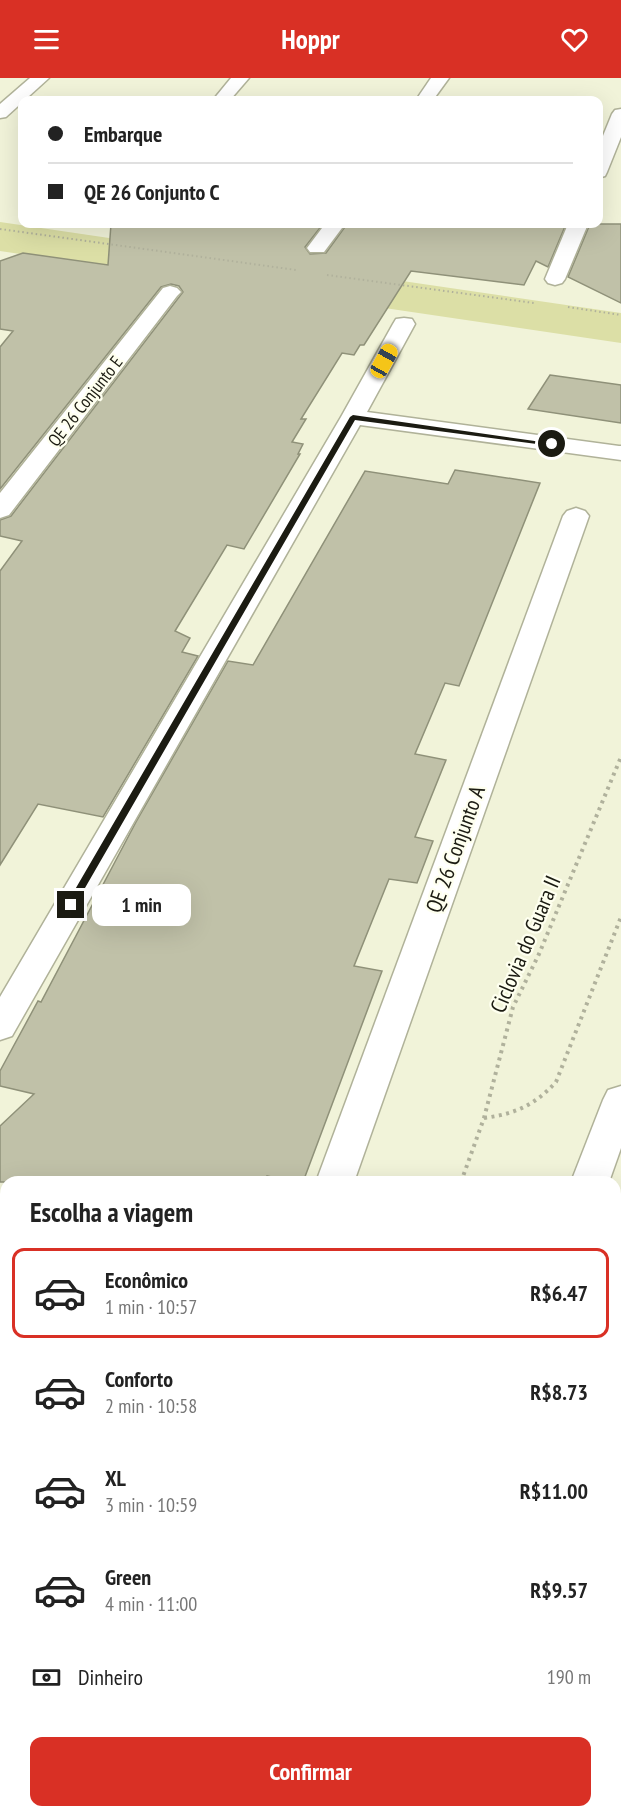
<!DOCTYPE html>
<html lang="pt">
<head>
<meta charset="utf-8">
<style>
  body { margin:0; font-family:"PT Sans Narrow",sans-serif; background:#f2f2f2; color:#222; height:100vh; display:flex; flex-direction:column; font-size:22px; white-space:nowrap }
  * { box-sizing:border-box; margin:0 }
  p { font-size:20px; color:#767676 }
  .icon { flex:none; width:33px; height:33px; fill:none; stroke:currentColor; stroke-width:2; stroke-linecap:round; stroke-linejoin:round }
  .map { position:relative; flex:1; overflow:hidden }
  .panel { position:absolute; left:0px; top:1098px; width:621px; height:642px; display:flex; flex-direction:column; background:#fff; border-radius:18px 18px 0 0; box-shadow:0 6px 24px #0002 }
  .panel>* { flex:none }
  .guide { position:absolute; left:18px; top:18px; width:585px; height:132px; border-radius:12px; box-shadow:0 6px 24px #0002; display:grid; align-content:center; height:132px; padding:0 30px; background:#fff }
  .end { position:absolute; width:27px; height:27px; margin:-14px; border:8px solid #1b1b12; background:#fff; box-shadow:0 0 0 3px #fff }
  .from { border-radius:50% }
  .bubble { position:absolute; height:42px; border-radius:12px; background:#fff; box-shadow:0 6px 24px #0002; font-size:20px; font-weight:700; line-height:42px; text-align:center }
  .car { position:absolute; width:18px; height:36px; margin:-18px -9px; border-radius:8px; box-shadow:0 0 4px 2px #0007; background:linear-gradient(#f5c518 24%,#345 0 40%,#f5c518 0 76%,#345 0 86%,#f5c518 0) }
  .guide b { display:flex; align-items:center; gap:21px; height:57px; font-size:22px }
  .guide b+b { border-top:2px solid #e0e0e0 }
  .guide i { width:15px; height:15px; background:#222 }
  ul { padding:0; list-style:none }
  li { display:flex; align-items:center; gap:18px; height:90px; margin:0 12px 9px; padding:0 18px; border:3px solid transparent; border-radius:12px }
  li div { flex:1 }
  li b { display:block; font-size:22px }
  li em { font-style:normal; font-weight:700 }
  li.on { border-color:#d93025 }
  li>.icon { width:54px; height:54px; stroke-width:1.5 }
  h2 { padding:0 30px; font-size:27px; line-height:72px }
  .pay { display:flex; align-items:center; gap:15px; height:66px; padding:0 30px; font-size:22px }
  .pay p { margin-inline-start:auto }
  .button { display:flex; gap:12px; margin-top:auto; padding:12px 30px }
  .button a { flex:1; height:69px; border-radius:12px; background:#d93025; color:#fff; font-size:24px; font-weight:700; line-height:69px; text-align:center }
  header { display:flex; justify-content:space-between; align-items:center; height:78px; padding:0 30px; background:#d93025; color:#fff; font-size:27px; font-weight:700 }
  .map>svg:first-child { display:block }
  .green { fill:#dcdfa6 }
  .building { fill:#c0c1a8; stroke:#8f9179; stroke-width:1.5 }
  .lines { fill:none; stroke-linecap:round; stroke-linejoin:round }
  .minor-casing { stroke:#b0b299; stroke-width:3 }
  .major-casing { stroke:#b0b299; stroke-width:3 }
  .path-far2 { stroke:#b0b19c; stroke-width:2; stroke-dasharray:1.5 3; stroke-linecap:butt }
  .path-far1 { stroke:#b0b19c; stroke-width:4; stroke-dasharray:3 4.5; stroke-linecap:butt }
  .path { stroke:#b0b19c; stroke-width:4.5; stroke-dasharray:4 6; stroke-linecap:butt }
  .minor { fill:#fff; fill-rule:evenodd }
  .major { fill:#fff; fill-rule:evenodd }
  .route { fill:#1b1b12 }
  .labels { text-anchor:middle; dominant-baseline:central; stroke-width:4.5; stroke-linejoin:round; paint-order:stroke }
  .far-street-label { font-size:18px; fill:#1b1b12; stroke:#feffef }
  .street-label { font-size:22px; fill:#1b1b12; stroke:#feffef }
</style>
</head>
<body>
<header><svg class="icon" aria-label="menu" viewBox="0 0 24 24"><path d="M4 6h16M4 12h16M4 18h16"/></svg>Hoppr<svg class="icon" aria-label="heart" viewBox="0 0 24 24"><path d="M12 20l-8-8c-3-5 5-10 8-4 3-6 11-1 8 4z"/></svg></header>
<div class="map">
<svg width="621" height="1740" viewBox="0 0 621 1740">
  <rect width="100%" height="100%" fill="#f1f3d9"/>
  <!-- green -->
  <polygon class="green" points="0,144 621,235 621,265 0,173"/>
  <!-- building -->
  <g class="building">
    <polygon points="111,146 323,146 305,169 310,176 326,175 347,146 566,146 548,189 536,183 524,207 411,193 364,267 360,267 354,277 342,275 301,341 306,341 292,364 303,366 298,376 300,376 244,471 227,467 175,553 190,560 182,574 198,578 103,739 38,726 0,787 0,493 22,463 0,458 0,442 11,438 183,214 179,208 171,206 161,209 0,411 0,269 13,253 0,251 0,183 23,175 108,187"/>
    <polygon points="590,146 621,146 621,225 568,199"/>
    <polygon points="550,297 621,307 621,345 528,331"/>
    <polygon points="455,392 540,405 459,608 445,605 415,676 446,682 415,759 433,763 417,805 389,801 354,888 382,893 303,1104 292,1104 267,1098 265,1104 0,1104 0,1048 34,1016 0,1008 0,993 38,923 41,924 136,744 228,583 253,587 365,393 448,406"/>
  </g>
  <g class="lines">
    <defs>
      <g id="minor">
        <polygon points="30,0 49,0 6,39 0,40 0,26"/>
        <polygon points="231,0 249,0 230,22 213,22"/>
        <polygon points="431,0 449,0 433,22 416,22"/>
        <polygon points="621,31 621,59 607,94 605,98 598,100 598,70 612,36 615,32"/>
        <polygon points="325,146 345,146 324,174 310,174 307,170"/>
        <polygon points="568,146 588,146 565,201 562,205 555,207 548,205 545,201"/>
        <polygon points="170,208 177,210 181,214 177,218 9,437 0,440 0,415 163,210"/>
        <polygon points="404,240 412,241 415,246 367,334 619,368 621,368 621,382 360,347 12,958 0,962 0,919 341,339 393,246 396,241"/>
        <polygon points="576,430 585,433 589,438 354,1104 316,1104 563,438 567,433"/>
        <polygon points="0,1227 6,1229 6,1263 0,1261"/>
        <polygon points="6,1334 6,1382 0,1384 0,1336"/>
        <polygon points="615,1617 621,1620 621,1691 615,1688"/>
      </g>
      <g id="major">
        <polygon points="621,1008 621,1070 609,1104 571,1104 603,1022 608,1012"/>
        <polygon points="621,1563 621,1623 615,1625 615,1565"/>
        <polygon points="290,1734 339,1734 337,1740 288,1740"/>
        <polygon points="546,1734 594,1734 592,1740 544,1740"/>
      </g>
    </defs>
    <!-- minor casing -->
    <use href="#minor" class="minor-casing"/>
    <!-- major casing -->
    <use href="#major" class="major-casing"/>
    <!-- path-far2 -->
    <g class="path-far2">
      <polyline points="0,151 296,192"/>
      <polyline points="327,197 534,225"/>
      <polyline points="568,229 621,237"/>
    </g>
    <!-- path-far1 -->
    <g class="path-far1">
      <path d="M484,1040C515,1036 535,1027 556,1004L621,839"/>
      <polyline points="461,1104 484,1040 513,929 539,876 621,679"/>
    </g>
    <!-- path -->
    <polyline class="path" points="148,1740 151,1734"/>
    <!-- minor -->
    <use href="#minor" class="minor"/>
    <!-- major -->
    <use href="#major" class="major"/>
  </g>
  <!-- route -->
  <polygon class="route" points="353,337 556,366 552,368 355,342 74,829 67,829 66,827 350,339"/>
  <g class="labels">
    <!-- far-street labels -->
    <g class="far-street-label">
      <text transform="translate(85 323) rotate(-52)">QE 26 Conjunto E</text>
    </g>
    <!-- street labels -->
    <g class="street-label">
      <text transform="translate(455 771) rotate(-70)">QE 26 Conjunto A</text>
      <text transform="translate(525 866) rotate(-67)">Ciclovia do Guara II</text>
    </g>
  </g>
</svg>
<i class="end from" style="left:552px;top:366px"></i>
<i class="end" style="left:71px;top:827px"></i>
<div class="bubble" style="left:92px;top:806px;width:99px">1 min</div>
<i class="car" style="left:384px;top:283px;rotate:29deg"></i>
<div class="guide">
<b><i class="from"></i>Embarque</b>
<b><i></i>QE 26 Conjunto C</b>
</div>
<section class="panel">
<h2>Escolha a viagem</h2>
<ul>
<li class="on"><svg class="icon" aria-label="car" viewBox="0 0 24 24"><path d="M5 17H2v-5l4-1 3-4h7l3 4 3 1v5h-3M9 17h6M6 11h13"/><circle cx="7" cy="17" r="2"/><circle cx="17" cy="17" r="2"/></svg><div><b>Econômico</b><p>1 min · 10:57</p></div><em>R$6.47</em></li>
<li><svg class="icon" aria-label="car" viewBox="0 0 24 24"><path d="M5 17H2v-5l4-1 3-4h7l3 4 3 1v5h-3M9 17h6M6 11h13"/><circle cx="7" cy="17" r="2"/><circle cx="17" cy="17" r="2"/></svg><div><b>Conforto</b><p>2 min · 10:58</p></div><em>R$8.73</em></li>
<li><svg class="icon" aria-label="car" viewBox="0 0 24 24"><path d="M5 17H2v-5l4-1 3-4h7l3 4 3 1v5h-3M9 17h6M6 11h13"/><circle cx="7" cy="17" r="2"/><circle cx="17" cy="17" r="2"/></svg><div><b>XL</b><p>3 min · 10:59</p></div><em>R$11.00</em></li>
<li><svg class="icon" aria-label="car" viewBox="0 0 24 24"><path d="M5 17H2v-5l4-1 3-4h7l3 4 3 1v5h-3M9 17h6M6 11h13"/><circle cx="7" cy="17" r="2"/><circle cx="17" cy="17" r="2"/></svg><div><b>Green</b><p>4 min · 11:00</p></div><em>R$9.57</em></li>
</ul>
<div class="pay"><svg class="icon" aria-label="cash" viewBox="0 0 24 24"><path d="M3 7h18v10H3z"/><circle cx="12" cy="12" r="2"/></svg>Dinheiro<p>190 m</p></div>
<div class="button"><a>Confirmar</a></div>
</section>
</div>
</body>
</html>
